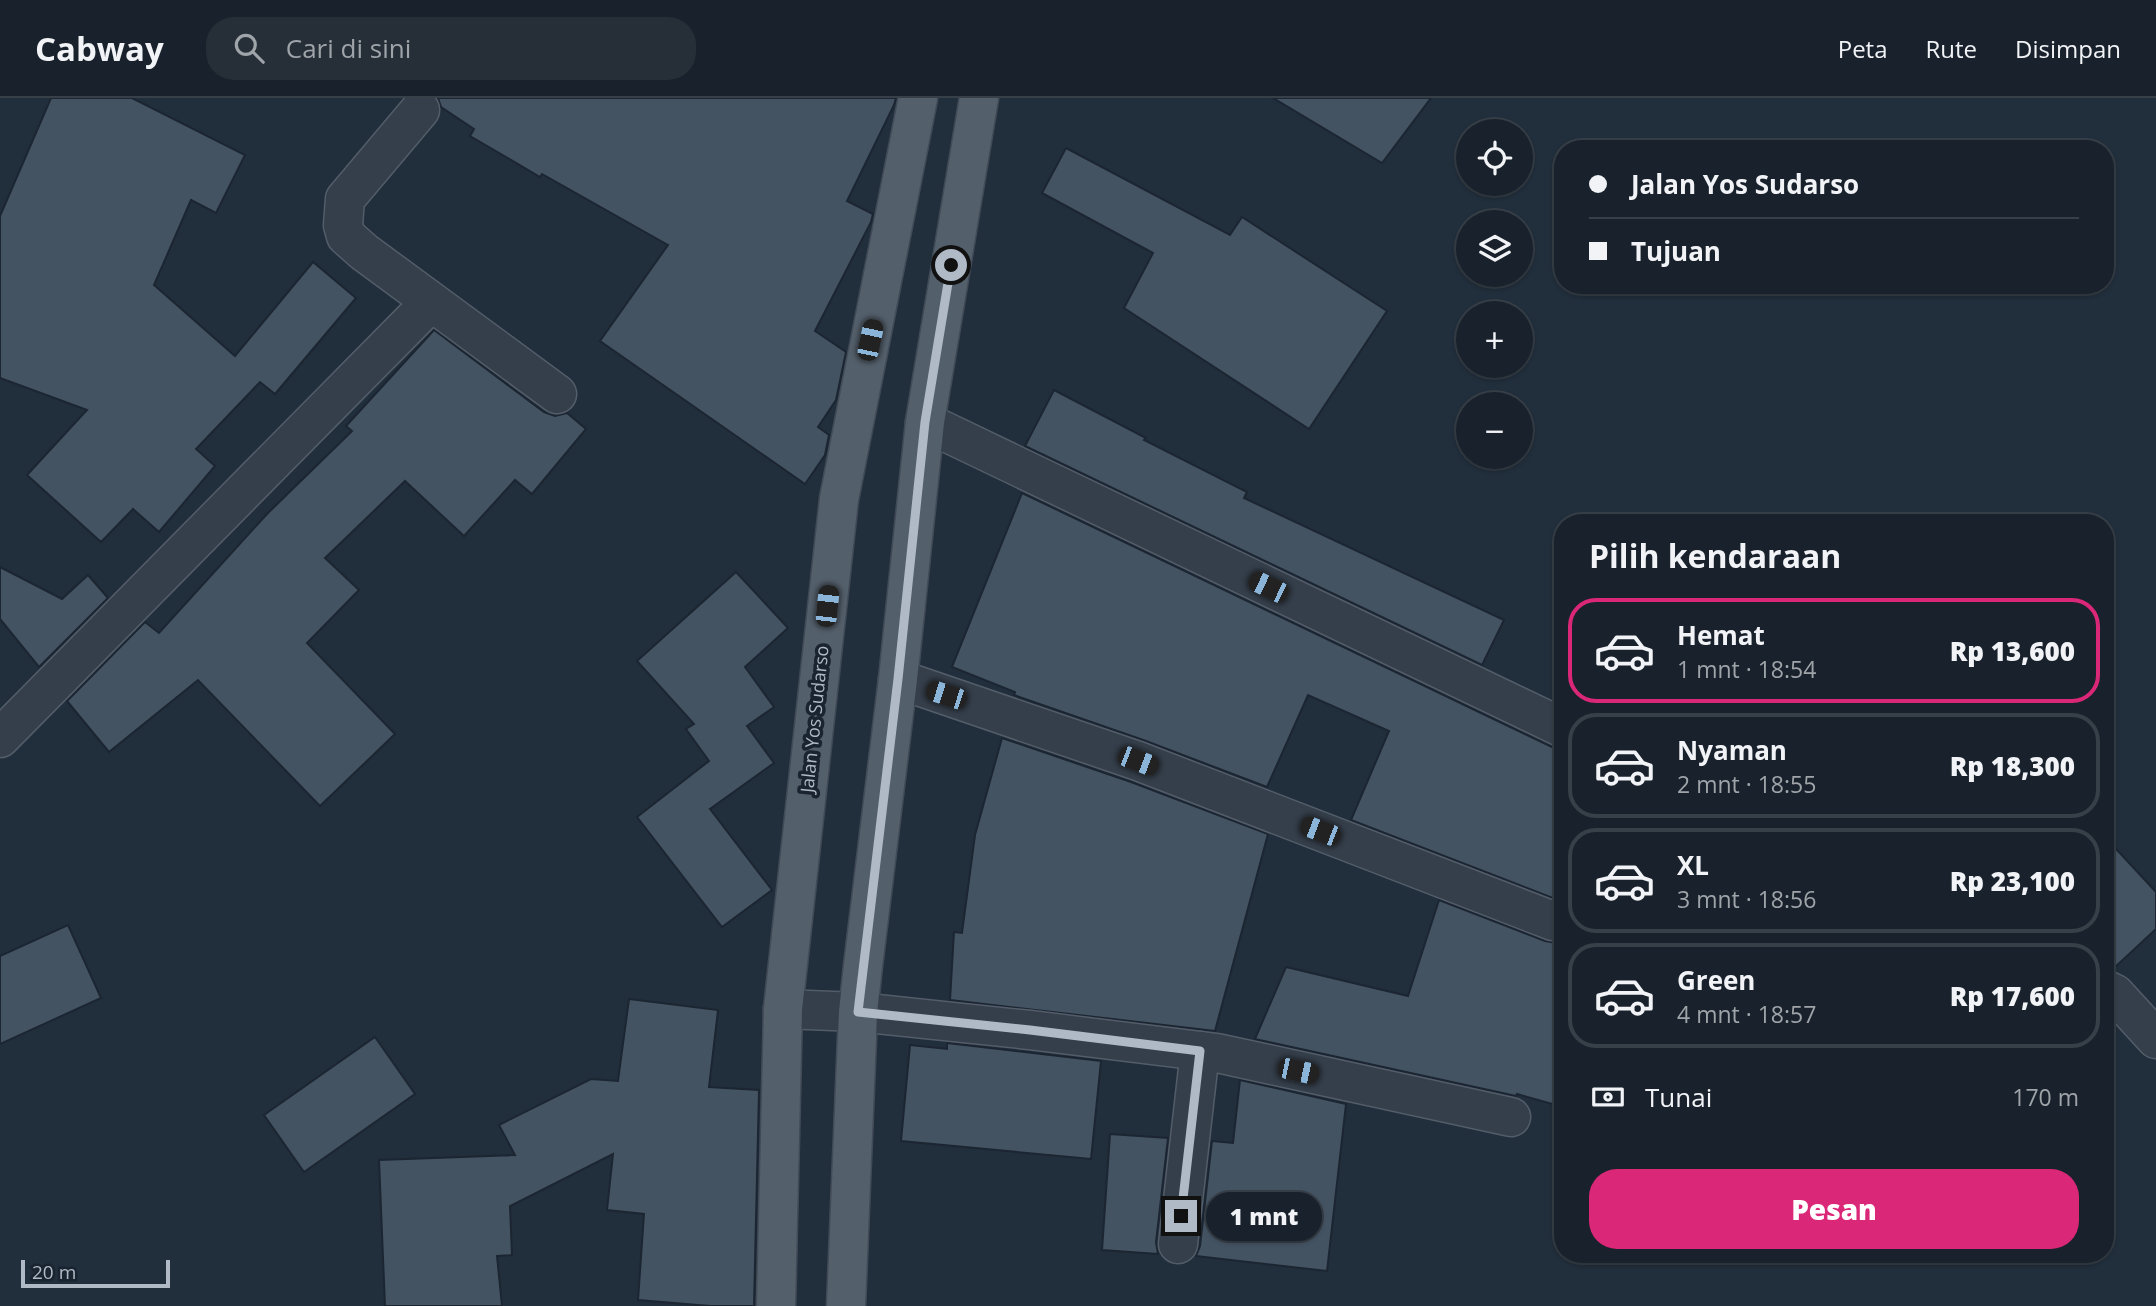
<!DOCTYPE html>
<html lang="id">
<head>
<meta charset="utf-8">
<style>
  body { margin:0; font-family:"Open Sans",sans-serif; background:#262f38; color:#f1f3f6; height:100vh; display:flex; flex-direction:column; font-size:26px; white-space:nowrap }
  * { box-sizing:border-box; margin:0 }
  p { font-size:23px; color:#9fa4a9 }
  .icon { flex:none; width:38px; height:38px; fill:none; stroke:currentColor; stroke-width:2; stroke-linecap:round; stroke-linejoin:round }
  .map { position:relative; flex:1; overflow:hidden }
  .drawer { position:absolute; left:1554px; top:416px; width:560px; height:749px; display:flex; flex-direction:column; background:#19222c; border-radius:28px; box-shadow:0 2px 5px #0004,0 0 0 2px #373f48 }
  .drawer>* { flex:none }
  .top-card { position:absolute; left:1554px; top:42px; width:560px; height:154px; border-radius:28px; box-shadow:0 2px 5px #0004,0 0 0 2px #373f48; display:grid; align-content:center; height:154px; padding:0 35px; background:#19222c }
  .buttons { position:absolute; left:1456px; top:21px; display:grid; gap:14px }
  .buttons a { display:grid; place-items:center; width:77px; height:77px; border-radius:50%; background:#19222c; box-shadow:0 2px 5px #0004,0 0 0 2px #373f48; font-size:35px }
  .scale { position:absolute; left:21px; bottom:18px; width:149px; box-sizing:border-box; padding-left:7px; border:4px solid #b0bac7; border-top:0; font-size:19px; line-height:24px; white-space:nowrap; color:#b0bac7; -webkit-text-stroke:5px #1a2430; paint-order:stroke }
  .end { position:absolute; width:32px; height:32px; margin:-16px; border:9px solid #b0bac7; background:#111; box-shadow:0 0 0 4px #111 }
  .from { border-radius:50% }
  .bubble { position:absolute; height:49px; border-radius:24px; background:#19222c; box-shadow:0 2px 5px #0004,0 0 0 2px #373f48; font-size:23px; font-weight:800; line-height:49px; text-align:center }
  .car { position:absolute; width:21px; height:42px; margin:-21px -10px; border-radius:9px; box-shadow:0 0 5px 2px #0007; background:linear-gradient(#222 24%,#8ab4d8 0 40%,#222 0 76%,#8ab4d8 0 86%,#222 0) }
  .top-card b { display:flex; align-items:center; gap:24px; height:66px; font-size:26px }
  .top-card b+b { border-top:2px solid #373f48 }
  .top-card i { width:18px; height:18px; background:#f1f3f6 }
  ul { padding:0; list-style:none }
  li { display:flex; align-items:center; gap:21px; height:105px; margin:0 14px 10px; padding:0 21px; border:4px solid #373f48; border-radius:28px }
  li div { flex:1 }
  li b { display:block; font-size:26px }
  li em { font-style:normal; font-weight:800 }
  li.on { border-color:#db2777 }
  li>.icon { width:63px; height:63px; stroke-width:1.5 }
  h2 { padding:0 35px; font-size:32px; line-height:84px }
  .pay { display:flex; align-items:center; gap:18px; height:77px; padding:0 35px; font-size:26px }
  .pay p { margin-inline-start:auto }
  .button { display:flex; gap:14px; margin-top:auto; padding:14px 35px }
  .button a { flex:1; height:80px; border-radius:28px; background:#db2777; color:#fff; font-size:28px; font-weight:800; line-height:80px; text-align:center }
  header { display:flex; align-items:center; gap:42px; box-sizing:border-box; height:98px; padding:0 35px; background:#19222c; border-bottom:2px solid #373f48 }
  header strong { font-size:33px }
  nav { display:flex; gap:38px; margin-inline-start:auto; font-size:24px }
  .search { width:490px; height:63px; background:#262f38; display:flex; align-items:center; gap:18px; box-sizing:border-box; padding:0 24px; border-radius:28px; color:#9fa4a9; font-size:26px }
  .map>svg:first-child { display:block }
  .building { fill:#445362; stroke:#1c2632; stroke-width:2 }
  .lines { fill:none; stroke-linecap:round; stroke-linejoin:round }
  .minor-casing { stroke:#535d69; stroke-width:41 }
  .major-casing { stroke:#414b57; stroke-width:41 }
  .minor { stroke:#353f4b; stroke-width:38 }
  .major { stroke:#535f6b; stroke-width:38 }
  .route { stroke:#b0bac7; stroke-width:9 }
  .labels { text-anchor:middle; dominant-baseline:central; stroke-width:7; stroke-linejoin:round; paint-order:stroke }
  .street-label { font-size:18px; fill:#b0bac7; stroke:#1a2430 }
</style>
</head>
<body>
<header>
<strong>Cabway</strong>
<div class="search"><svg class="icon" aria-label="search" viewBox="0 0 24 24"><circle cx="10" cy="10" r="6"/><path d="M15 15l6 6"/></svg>Cari di sini</div>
<nav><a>Peta</a><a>Rute</a><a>Disimpan</a></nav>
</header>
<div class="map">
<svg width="2156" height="1208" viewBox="0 0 2156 1208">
  <rect width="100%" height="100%" fill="#212e3b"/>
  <!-- building -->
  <g class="building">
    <polygon points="51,0 132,0 245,57 216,115 191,102 154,187 235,258 313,164 356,200 275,296 260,284 196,351 215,368 159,434 133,411 101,444 27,377 87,312 0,280 0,118"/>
    <polygon points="438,0 896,0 894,7 847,103 873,116 871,124 815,233 846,254 836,302 818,329 829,337 825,357 805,386 600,243 668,147 542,76 540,79 470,38 474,31 441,9"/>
    <polygon points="1273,0 1431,0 1382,65"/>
    <polygon points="1066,50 1230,137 1242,119 1387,213 1309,331 1124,210 1153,155 1042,95"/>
    <polygon points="434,232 544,314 555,318 567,315 586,331 532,396 515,382 464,438 405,383 325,460 359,492 307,545 395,636 320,708 198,582 109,654 67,603 145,524 159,535 267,416 352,333 346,328"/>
    <polygon points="1054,292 1146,340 1144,342 1247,394 1244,400 1504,522 1482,567 1025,348"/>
    <polygon points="1022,395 1554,650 1563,652 1563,804 1351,722 1389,633 1308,597 1267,689 1146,643 1014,597 1015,594 952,569"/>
    <polygon points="0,469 62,501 88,477 108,500 39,569 0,521"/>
    <polygon points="736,474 788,530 745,569 774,609 747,628 774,665 710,711 772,792 722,829 637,719 709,663 686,631 694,626 637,563"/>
    <polygon points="1002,640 1131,684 1268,736 1215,933 950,902 954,834 962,835 975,737"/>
    <polygon points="2105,739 2156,794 2156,831 2113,871 2105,869"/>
    <polygon points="1439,802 1545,843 1556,845 1563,842 1563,1009 1517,996 1516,998 1255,941 1286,869 1408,898"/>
    <polygon points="68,827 101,900 0,946 0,858"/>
    <polygon points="629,901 718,912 709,989 759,992 754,1208 710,1208 638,1202 644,1116 607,1112 613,1056 510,1108 512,1157 497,1158 502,1208 385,1208 379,1062 515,1057 499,1027 591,981 618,983"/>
    <polygon points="375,939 415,996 304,1074 264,1017"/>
    <polygon points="947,945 1101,963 1091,1061 901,1043 910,947 947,951"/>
    <polygon points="1240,982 1346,1006 1327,1173 1196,1158 1200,1148 1212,1043 1233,1045"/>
    <polygon points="1110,1036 1168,1040 1156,1144 1158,1156 1102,1152"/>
  </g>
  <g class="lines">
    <defs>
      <g id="minor">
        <polyline points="420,12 345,101 343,127 346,138 364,154 557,296"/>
        <polyline points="925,324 1563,630"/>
        <polyline points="898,581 1138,663 1553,823"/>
        <polyline points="0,640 431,204"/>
        <polyline points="2105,891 2115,896 2156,941"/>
        <polyline points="783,911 858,914 1030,932 1217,955 1511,1019"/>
        <polyline points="1178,1146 1200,953"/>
      </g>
      <g id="major">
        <polyline points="776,1208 783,911 839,401 918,0"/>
        <polyline points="846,1208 858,914 863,868 898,581 925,324 979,0"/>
      </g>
    </defs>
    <!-- minor casing -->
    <use href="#minor" class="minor-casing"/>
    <!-- major casing -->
    <use href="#major" class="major-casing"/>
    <!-- minor -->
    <use href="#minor" class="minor"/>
    <!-- major -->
    <use href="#major" class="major"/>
  </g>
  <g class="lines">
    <!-- route -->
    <polyline class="route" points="951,167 925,324 898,581 858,914 1030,932 1200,953 1181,1118"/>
  </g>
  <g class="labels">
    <!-- street labels -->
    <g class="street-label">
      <text transform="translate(814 621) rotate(-84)">Jalan Yos Sudarso</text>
    </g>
  </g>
</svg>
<div class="buttons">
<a><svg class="icon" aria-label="locate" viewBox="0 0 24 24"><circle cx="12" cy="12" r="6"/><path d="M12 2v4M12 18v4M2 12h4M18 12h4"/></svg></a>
<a><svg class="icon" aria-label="layers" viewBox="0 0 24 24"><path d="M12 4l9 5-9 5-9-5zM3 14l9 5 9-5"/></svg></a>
<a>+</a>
<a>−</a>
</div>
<div class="scale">20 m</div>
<i class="end from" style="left:951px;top:167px"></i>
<i class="end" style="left:1181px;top:1118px"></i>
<div class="bubble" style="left:1206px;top:1094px;width:116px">1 mnt</div>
<i class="car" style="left:870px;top:242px;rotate:12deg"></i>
<i class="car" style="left:1268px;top:489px;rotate:296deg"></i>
<i class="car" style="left:827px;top:508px;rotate:6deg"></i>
<i class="car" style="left:946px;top:597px;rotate:288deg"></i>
<i class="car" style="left:1138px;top:663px;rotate:111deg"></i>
<i class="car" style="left:1320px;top:733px;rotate:291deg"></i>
<i class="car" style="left:1298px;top:973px;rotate:102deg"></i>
<div class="top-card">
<b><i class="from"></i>Jalan Yos Sudarso</b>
<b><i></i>Tujuan</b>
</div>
<section class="drawer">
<h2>Pilih kendaraan</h2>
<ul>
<li class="on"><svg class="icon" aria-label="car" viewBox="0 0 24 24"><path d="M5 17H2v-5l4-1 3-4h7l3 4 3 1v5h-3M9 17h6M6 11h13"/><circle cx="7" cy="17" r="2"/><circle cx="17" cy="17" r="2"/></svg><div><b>Hemat</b><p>1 mnt · 18:54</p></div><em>Rp 13,600</em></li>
<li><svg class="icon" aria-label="car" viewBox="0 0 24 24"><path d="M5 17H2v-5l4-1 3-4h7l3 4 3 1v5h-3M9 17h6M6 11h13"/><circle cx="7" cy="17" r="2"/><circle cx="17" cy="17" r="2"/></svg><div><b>Nyaman</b><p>2 mnt · 18:55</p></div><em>Rp 18,300</em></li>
<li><svg class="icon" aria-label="car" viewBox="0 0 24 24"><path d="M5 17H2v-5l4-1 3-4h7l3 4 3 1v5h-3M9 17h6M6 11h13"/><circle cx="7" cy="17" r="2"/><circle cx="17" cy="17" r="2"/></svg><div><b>XL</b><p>3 mnt · 18:56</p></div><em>Rp 23,100</em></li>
<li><svg class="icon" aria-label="car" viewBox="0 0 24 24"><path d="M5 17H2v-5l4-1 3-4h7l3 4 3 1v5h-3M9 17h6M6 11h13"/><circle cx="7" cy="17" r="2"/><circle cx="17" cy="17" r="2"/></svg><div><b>Green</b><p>4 mnt · 18:57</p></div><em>Rp 17,600</em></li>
</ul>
<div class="pay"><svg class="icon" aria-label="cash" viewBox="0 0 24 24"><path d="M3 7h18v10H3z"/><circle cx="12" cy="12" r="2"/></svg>Tunai<p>170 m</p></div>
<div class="button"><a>Pesan</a></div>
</section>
</div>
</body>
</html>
